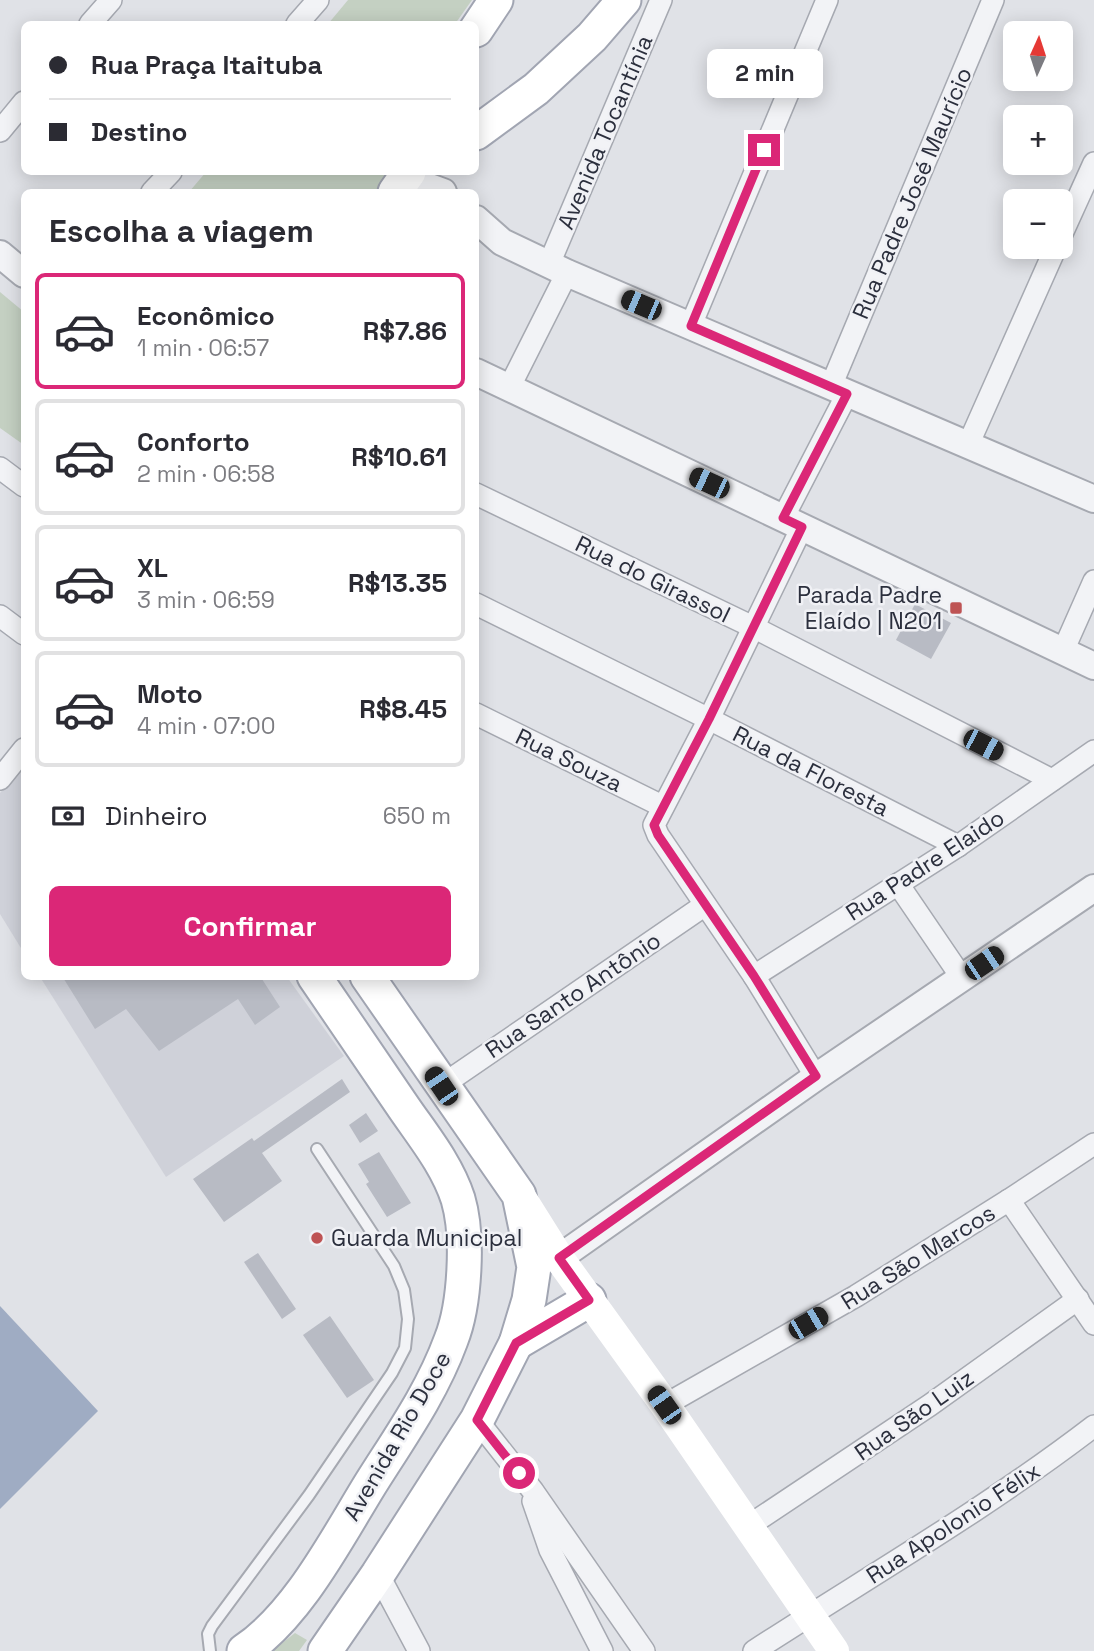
<!DOCTYPE html>
<html lang="pt">
<head>
<meta charset="utf-8">
<style>
  body { margin:0; font-family:"Space Grotesk",sans-serif; background:#f2f2f3; color:#2b2b33; height:100vh; display:flex; flex-direction:column; font-size:26px; white-space:nowrap }
  * { box-sizing:border-box; margin:0 }
  p { font-size:23px; color:#7c7c81 }
  .icon { flex:none; width:38px; height:38px; fill:none; stroke:currentColor; stroke-width:2; stroke-linecap:round; stroke-linejoin:round }
  .map { position:relative; flex:1; overflow:hidden }
  .details { position:absolute; left:21px; top:189px; width:458px; height:791px; display:flex; flex-direction:column; background:#fff; border-radius:10px; box-shadow:0 4px 18px #0003 }
  .details>* { flex:none }
  .banner { position:absolute; left:21px; top:21px; width:458px; height:154px; border-radius:10px; box-shadow:0 4px 18px #0003; display:grid; align-content:center; height:154px; padding:0 28px; background:#fff }
  .needle { width:46px; rotate:3deg }
  .buttons { position:absolute; left:1003px; top:21px; display:grid; gap:14px }
  .buttons a { display:grid; place-items:center; width:70px; height:70px; border-radius:10px; background:#fff; box-shadow:0 4px 18px #0003; font-size:35px }
  .end { position:absolute; width:32px; height:32px; margin:-16px; border:9px solid #db2777; background:#fff; box-shadow:0 0 0 4px #fff }
  .from { border-radius:50% }
  .bubble { position:absolute; height:49px; border-radius:10px; background:#fff; box-shadow:0 4px 18px #0003; font-size:23px; font-weight:700; line-height:49px; text-align:center }
  .car { position:absolute; width:21px; height:42px; margin:-21px -10px; border-radius:9px; box-shadow:0 0 5px 2px #0007; background:linear-gradient(#222 24%,#8ab4d8 0 40%,#222 0 76%,#8ab4d8 0 86%,#222 0) }
  .banner b { display:flex; align-items:center; gap:24px; height:66px; font-size:26px }
  .banner b+b { border-top:2px solid #e1e1e2 }
  .banner i { width:18px; height:18px; background:#2b2b33 }
  ul { padding:0; list-style:none }
  li { display:flex; align-items:center; gap:21px; height:116px; margin:0 14px 10px; padding:0 14px; border:4px solid #e1e1e2; border-radius:10px }
  li div { flex:1 }
  li b { display:block; font-size:26px }
  li em { font-style:normal; font-weight:700 }
  li.selected { border-color:#db2777 }
  li>.icon { width:63px; height:63px; stroke-width:1.5 }
  h2 { padding:0 28px; font-size:32px; line-height:84px }
  .pay { display:flex; align-items:center; gap:18px; height:77px; padding:0 28px; font-size:26px }
  .pay p { margin-inline-start:auto }
  .action { display:flex; gap:14px; margin-top:auto; padding:14px 28px }
  .action a { flex:1; height:80px; border-radius:10px; background:#db2777; color:#fff; font-size:28px; font-weight:700; line-height:80px; text-align:center }
  .map>svg:first-child { display:block }
  .built { fill:#cfd1d9 }
  .green { fill:#c4d0c2 }
  .water { fill:#9facc3 }
  .building { fill:#b8bbc4 }
  .lines { fill:none; stroke-linecap:round; stroke-linejoin:round }
  .service-casing { stroke:#a6a9b1; stroke-width:14 }
  .minor-casing { stroke:#a6a9b1; stroke-width:24 }
  .tertiary-casing { stroke:#a6a9b1; stroke-width:30 }
  .primary-casing { stroke:#a1a5b2; stroke-width:37 }
  .service { stroke:#f2f3f6; stroke-width:10 }
  .minor { stroke:#f2f3f6; stroke-width:21 }
  .tertiary { stroke:#f2f3f6; stroke-width:26 }
  .secondary { stroke:#fff; stroke-width:30 }
  .primary { stroke:#fff; stroke-width:33 }
  .route { stroke:#db2777; stroke-width:9 }
  .poi-dot { fill:#be5354; stroke:#f0f1f5; stroke-width:2.5 }
  .labels { text-anchor:middle; dominant-baseline:central; stroke-width:5; stroke-linejoin:round; paint-order:stroke }
  .street-label { font-size:23px; fill:#2b2f3d; stroke:#f0f1f5 }
  .poi-label { font-size:23px; fill:#2b2f3d; stroke:#f0f1f5; text-anchor:end }
</style>
</head>
<body>
<div class="map">
<svg width="1094" height="1651" viewBox="0 0 1094 1651">
  <rect width="100%" height="100%" fill="#e0e2e7"/>
  <!-- built -->
  <g class="built">
    <polygon points="24,766 24,953 0,914 0,793"/>
    <polygon points="40,977 287,977 344,1056 166,1177"/>
  </g>
  <!-- green -->
  <g class="green">
    <polygon points="348,0 472,0 455,24 328,24"/>
    <polygon points="206,172 389,172 381,192 189,192"/>
    <polygon points="0,292 24,312 24,445 0,428"/>
    <polygon points="295,1633 307,1640 299,1651 272,1651"/>
  </g>
  <!-- water -->
  <polygon class="water" points="0,1306 98,1411 0,1509"/>
  <!-- building -->
  <g class="building">
    <polygon points="915,604 951,623 931,659 896,640"/>
    <polygon points="62,976 260,976 280,1007 255,1025 238,999 159,1051 126,1009 95,1029"/>
    <polygon points="342,1079 350,1092 262,1153 282,1181 224,1222 193,1179 252,1138 254,1141"/>
    <polygon points="366,1113 378,1131 360,1143 349,1125"/>
    <polygon points="379,1152 411,1203 387,1217 366,1184 369,1182 358,1164"/>
    <polygon points="258,1253 296,1309 282,1319 244,1262"/>
    <polygon points="330,1316 374,1380 347,1398 303,1335"/>
  </g>
  <g class="lines">
    <defs>
      <polyline id="service" points="210,1651 208,1634 212,1626 309,1495 392,1373 405,1348 408,1319 404,1290 394,1266 317,1149"/>
      <g id="minor">
        <polyline points="90,24 111,0"/>
        <polyline points="297,24 318,0"/>
        <polyline points="0,131 24,102"/>
        <polyline points="152,192 171,172"/>
        <polyline points="1060,238 1094,163"/>
        <polyline points="549,264 661,0"/>
        <polyline points="691,325 827,0"/>
        <polyline points="831,386 993,0"/>
        <polyline points="509,388 567,273"/>
        <polyline points="968,445 1056,247"/>
        <polyline points="0,468 24,486"/>
        <polyline points="476,494 753,627 1052,780"/>
        <polyline points="783,518 847,394"/>
        <polyline points="802,527 709,719 654,825 658,835 754,976 816,1077"/>
        <polyline points="476,604 709,719 958,846"/>
        <polyline points="0,616 24,634"/>
        <polyline points="1063,651 1094,581"/>
        <polyline points="476,714 662,806"/>
        <polyline points="0,779 24,749"/>
        <polyline points="898,884 962,978"/>
        <polyline points="754,976 958,846 1094,751"/>
        <polyline points="441,1086 705,905"/>
        <polyline points="1009,1200 1094,1324"/>
        <polyline points="665,1405 856,1296 1009,1200 1094,1144"/>
        <polyline points="477,1420 533,1491 644,1651"/>
        <polyline points="533,1501 550,1550 602,1651"/>
        <polyline points="747,1527 930,1405 1078,1299"/>
        <polyline points="378,1574 419,1651"/>
        <path d="M754,1651C868,1577 986,1509 1094,1426"/>
      </g>
      <g id="tertiary">
        <polyline points="405,178 443,192"/>
        <polyline points="476,219 502,242 567,273 1094,499"/>
        <polyline points="0,254 24,274"/>
        <polyline points="476,372 1094,666"/>
        <polyline points="559,1258 816,1077 1094,888"/>
      </g>
      <g id="primary">
        <polyline points="476,30 496,0"/>
        <polyline points="476,133 536,89 592,37 624,0"/>
        <polyline points="395,192 409,172"/>
        <polyline points="516,1343 589,1300"/>
        <path d="M244,1651C298,1615 337,1538 371,1483C400,1437 432,1392 451,1340C465,1305 469,1236 458,1199C447,1165 424,1137 404,1108C374,1064 344,1020 314,976"/>
        <polyline points="325,1651 378,1574 477,1420 516,1343 529,1300 534,1267 519,1195 367,976"/>
      </g>
    </defs>
    <!-- service casing -->
    <use href="#service" class="service-casing"/>
    <!-- minor casing -->
    <use href="#minor" class="minor-casing"/>
    <!-- tertiary casing -->
    <use href="#tertiary" class="tertiary-casing"/>
    <!-- primary casing -->
    <use href="#primary" class="primary-casing"/>
    <!-- service -->
    <use href="#service" class="service"/>
    <!-- minor -->
    <use href="#minor" class="minor"/>
    <!-- tertiary -->
    <use href="#tertiary" class="tertiary"/>
    <!-- secondary -->
    <polyline class="secondary" points="522,1199 559,1258 665,1405 834,1651"/>
    <!-- primary -->
    <use href="#primary" class="primary"/>
  </g>
  <g class="lines">
    <!-- route -->
    <polyline class="route" points="519,1473 477,1420 516,1343 589,1300 559,1258 816,1076 754,976 658,835 654,825 709,719 802,527 783,518 847,394 691,326 764,150"/>
  </g>
  <!-- markers -->
  <g class="poi-dot">
    <rect x="949" y="601" width="14" height="14" rx="3.5"/>
    <circle cx="317" cy="1238" r="7"/>
  </g>
  <g class="labels">
    <!-- street labels -->
    <g class="street-label">
      <text transform="translate(605 132) rotate(-67)">Avenida Tocantínia</text>
      <text transform="translate(912 193) rotate(-67)">Rua Padre José Maurício</text>
      <text transform="translate(653 579) rotate(26)">Rua do Girassol</text>
      <text transform="translate(569 760) rotate(26)">Rua Souza</text>
      <text transform="translate(811 771) rotate(27)">Rua da Floresta</text>
      <text transform="translate(925 865) rotate(-33)">Rua Padre Elaido</text>
      <text transform="translate(573 995) rotate(-34)">Rua Santo Antônio</text>
      <text transform="translate(918 1257) rotate(-32)">Rua São Marcos</text>
      <text transform="translate(914 1415) rotate(-35)">Rua São Luiz</text>
      <text transform="translate(397 1436) rotate(-60)">Avenida Rio Doce</text>
      <text transform="translate(953 1523) rotate(-33)">Rua Apolonio Félix</text>
    </g>
    <!-- poi labels -->
    <g class="poi-label">
      <text x="942" y="595">Parada Padre<tspan x="942" dy="26">Elaído | N201</tspan></text>
      <text x="331" y="1238" text-anchor="start">Guarda Municipal</text>
    </g>
  </g>
</svg>
<div class="buttons">
<a><svg class="needle" viewBox="-14 -14 28 28"><path d="M0-13l5 13h-10z" fill="#e53935"/><path d="M0 13l5-13h-10z" fill="#7c7c81"/></svg></a>
<a>+</a>
<a>−</a>
</div>
<i class="end from" style="left:519px;top:1473px"></i>
<i class="end" style="left:764px;top:150px"></i>
<div class="bubble" style="left:707px;top:49px;width:116px">2 min</div>
<i class="car" style="left:641px;top:305px;rotate:293deg"></i>
<i class="car" style="left:709px;top:483px;rotate:295deg"></i>
<i class="car" style="left:983px;top:745px;rotate:117deg"></i>
<i class="car" style="left:984px;top:963px;rotate:56deg"></i>
<i class="car" style="left:441px;top:1086px;rotate:326deg"></i>
<i class="car" style="left:808px;top:1323px;rotate:60deg"></i>
<i class="car" style="left:664px;top:1405px;rotate:325deg"></i>
<div class="banner">
<b><i class="from"></i>Rua Praça Itaituba</b>
<b><i></i>Destino</b>
</div>
<section class="details">
<h2>Escolha a viagem</h2>
<ul>
<li class="selected"><svg class="icon" aria-label="car" viewBox="0 0 24 24"><path d="M5 17H2v-5l4-1 3-4h7l3 4 3 1v5h-3M9 17h6M6 11h13"/><circle cx="7" cy="17" r="2"/><circle cx="17" cy="17" r="2"/></svg><div><b>Econômico</b><p>1 min · 06:57</p></div><em>R$7.86</em></li>
<li><svg class="icon" aria-label="car" viewBox="0 0 24 24"><path d="M5 17H2v-5l4-1 3-4h7l3 4 3 1v5h-3M9 17h6M6 11h13"/><circle cx="7" cy="17" r="2"/><circle cx="17" cy="17" r="2"/></svg><div><b>Conforto</b><p>2 min · 06:58</p></div><em>R$10.61</em></li>
<li><svg class="icon" aria-label="car" viewBox="0 0 24 24"><path d="M5 17H2v-5l4-1 3-4h7l3 4 3 1v5h-3M9 17h6M6 11h13"/><circle cx="7" cy="17" r="2"/><circle cx="17" cy="17" r="2"/></svg><div><b>XL</b><p>3 min · 06:59</p></div><em>R$13.35</em></li>
<li><svg class="icon" aria-label="car" viewBox="0 0 24 24"><path d="M5 17H2v-5l4-1 3-4h7l3 4 3 1v5h-3M9 17h6M6 11h13"/><circle cx="7" cy="17" r="2"/><circle cx="17" cy="17" r="2"/></svg><div><b>Moto</b><p>4 min · 07:00</p></div><em>R$8.45</em></li>
</ul>
<div class="pay"><svg class="icon" aria-label="cash" viewBox="0 0 24 24"><path d="M3 7h18v10H3z"/><circle cx="12" cy="12" r="2"/></svg>Dinheiro<p>650 m</p></div>
<div class="action"><a>Confirmar</a></div>
</section>
</div>
</body>
</html>
